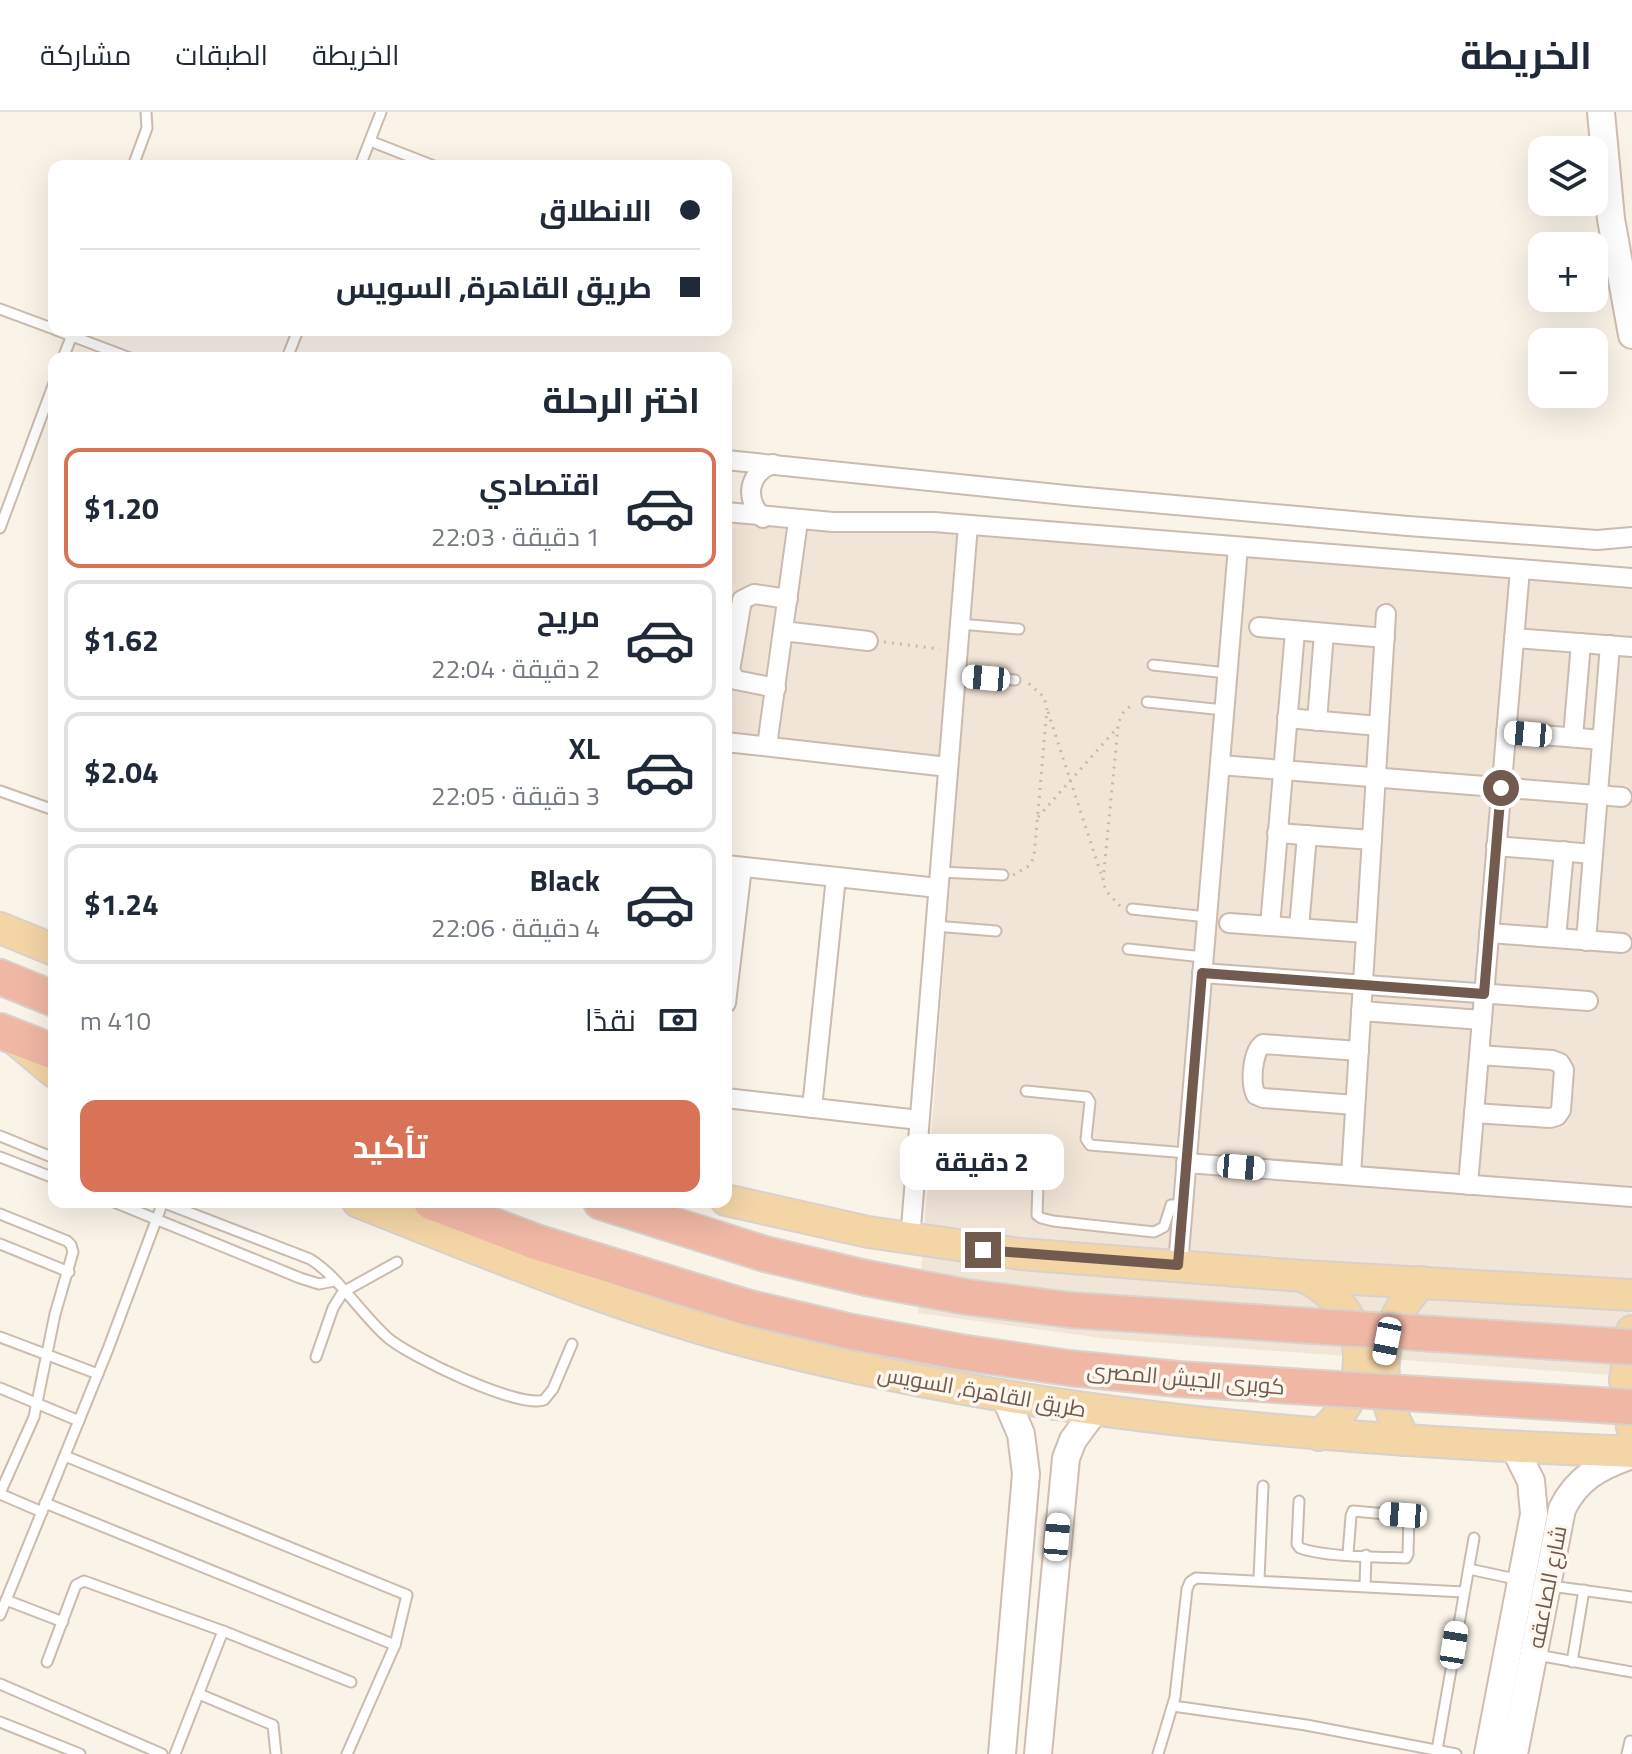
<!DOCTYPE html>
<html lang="ar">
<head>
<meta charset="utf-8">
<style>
  body { margin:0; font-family:"Titillium Web",Cairo,sans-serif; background:#f6f6f7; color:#1f2937; direction:rtl; height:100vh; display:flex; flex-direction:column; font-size:30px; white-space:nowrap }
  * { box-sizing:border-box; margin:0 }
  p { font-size:26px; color:#747a83 }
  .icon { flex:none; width:44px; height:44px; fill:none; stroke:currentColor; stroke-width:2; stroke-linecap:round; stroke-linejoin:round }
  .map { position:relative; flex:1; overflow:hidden; direction:ltr }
  .sheet { position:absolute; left:48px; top:240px; width:684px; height:856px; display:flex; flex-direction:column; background:#fff; border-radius:16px; box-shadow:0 8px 32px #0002; direction:rtl }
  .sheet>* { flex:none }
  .banner { position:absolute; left:48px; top:48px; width:684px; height:176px; border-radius:16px; box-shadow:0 8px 32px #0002; direction:rtl; display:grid; align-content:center; height:176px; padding:0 32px; background:#fff }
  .fabs { position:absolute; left:1528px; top:24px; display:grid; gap:16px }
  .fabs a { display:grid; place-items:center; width:80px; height:80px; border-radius:16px; background:#fff; box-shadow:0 8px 32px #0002; font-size:40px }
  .end { position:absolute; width:36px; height:36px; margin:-18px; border:10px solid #725a4e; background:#fff; box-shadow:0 0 0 4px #fff }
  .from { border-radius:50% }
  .bubble { position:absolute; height:56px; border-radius:16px; background:#fff; box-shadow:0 8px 32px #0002; font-size:26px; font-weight:700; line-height:56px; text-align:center; direction:rtl }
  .car { position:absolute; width:24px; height:48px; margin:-24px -12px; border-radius:10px; box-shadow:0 0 6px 2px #0007; background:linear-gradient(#fff 24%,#345 0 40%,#fff 0 76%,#345 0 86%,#fff 0) }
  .banner b { display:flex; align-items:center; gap:28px; height:76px; font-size:30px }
  .banner b+b { border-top:2px solid #e0e1e3 }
  .banner i { width:20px; height:20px; background:#1f2937 }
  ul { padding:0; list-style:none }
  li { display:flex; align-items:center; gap:24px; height:120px; margin:0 16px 12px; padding:0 16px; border:4px solid #e0e1e3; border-radius:16px }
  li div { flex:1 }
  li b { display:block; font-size:30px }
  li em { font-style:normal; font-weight:700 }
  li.current { border-color:#d97358 }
  li>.icon { width:72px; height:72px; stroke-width:1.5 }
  h2 { padding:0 32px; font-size:36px; line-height:96px }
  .pay { display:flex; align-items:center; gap:20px; height:88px; padding:0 32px; font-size:30px }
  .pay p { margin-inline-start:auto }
  .action { display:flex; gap:16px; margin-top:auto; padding:16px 32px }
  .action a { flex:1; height:92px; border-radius:16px; background:#d97358; color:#fff; font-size:32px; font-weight:700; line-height:92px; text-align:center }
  header { display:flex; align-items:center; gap:48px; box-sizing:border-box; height:112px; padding:0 40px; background:#fff; border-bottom:2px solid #e0e1e3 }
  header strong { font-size:38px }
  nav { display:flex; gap:44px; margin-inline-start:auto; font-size:28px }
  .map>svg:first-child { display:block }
  .residential { fill:#f1e5d7 }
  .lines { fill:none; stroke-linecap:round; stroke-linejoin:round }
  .lane-casing { stroke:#cbbbae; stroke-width:13 }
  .street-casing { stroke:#cbbbae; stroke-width:22 }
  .secondary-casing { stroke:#d0bdaf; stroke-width:30 }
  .primary-casing { stroke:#d8d1cd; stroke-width:34 }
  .highway-casing { stroke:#d8d1cd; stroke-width:38 }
  .path { stroke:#d2b6a5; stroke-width:3; stroke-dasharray:2 6; stroke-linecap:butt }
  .lane { stroke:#fff; stroke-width:9 }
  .street { stroke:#fff; stroke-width:18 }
  .secondary { stroke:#fff; stroke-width:26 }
  .primary { stroke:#f3d5a6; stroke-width:30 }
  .highway { stroke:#efb7a4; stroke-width:34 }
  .highway-bridge-casing { stroke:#d8d1cd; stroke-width:38; stroke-linecap:butt }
  .highway-bridge { stroke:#efb7a4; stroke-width:34 }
  .route { stroke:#725a4e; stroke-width:10 }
  .labels { text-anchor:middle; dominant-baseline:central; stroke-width:7; stroke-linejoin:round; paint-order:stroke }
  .street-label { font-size:22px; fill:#725a4e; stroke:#fdf7ee }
</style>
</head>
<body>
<header>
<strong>الخريطة</strong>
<nav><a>الخريطة</a><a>الطبقات</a><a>مشاركة</a></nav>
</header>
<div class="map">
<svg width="1632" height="1642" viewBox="0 0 1632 1642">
  <rect width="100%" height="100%" fill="#faf3e8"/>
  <!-- residential -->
  <polygon class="residential" points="726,399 983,423 1632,471 1632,1188 1627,1264 1109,1227 918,1201 958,664 726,639"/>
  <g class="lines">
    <defs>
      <g id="lane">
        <polyline points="370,29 434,54"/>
        <polyline points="133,54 147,16 146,0"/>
        <polyline points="360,54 381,0"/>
        <polyline points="0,197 54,217"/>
        <polyline points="56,218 130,246"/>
        <polyline points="63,246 74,218"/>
        <polyline points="287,246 298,218"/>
        <polyline points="0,416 54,271"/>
        <polyline points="960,512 1019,517"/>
        <polyline points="1153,553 1227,561"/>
        <polyline points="956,564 1015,568"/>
        <polyline points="1147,590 1224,598"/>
        <polyline points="0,679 54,698"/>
        <polyline points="940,760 1003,763"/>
        <polyline points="1132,797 1207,805"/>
        <polyline points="935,814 996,819"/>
        <polyline points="1128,837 1203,845"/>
        <polyline points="1026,979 1087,985 1090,990 1086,1027 1090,1033 1187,1041"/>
        <polyline points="0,1024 54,1046"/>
        <polyline points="0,1045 54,1066"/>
        <polyline points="1038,1071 1037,1103 1041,1106 1053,1109 1154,1120 1164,1115 1171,1093 1183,1093"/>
        <polyline points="114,1090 300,1166 319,1172 334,1169"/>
        <path d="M162,1090L310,1147C337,1163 361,1202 387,1225C408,1244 519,1297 544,1288L553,1277L572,1232"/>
        <polyline points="0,1102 67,1129 71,1133 73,1140 55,1202 34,1305 0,1381"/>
        <polyline points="0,1132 69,1160"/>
        <polyline points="0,1225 98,1262"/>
        <polyline points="316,1245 333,1196 343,1180 397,1150"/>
        <polyline points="0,1276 79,1309"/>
        <polyline points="65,1344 407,1483 395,1533 347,1642"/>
        <polyline points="0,1382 42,1400"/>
        <path d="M1299,1389L1297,1432L1300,1436C1324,1445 1378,1445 1406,1446L1408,1442L1409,1404L1353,1399L1351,1404L1348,1442"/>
        <polyline points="45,1391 395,1533"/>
        <polyline points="1469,1457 1520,1468"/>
        <polyline points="1259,1467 1263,1374"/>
        <polyline points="1365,1474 1366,1443"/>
        <polyline points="1551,1474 1632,1485"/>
        <polyline points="6,1488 63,1510"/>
        <polyline points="0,1503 108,1237 163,1090"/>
        <polyline points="1537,1543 1632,1560"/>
        <polyline points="47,1550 76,1473 84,1469 223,1519 351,1570"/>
        <polyline points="1572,1550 1584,1478"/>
        <polyline points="0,1572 162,1642"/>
        <polyline points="199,1582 273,1613 276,1642"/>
        <polyline points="1173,1594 1306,1613 1456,1642"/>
        <polyline points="0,1610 80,1642"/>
        <polyline points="1437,1638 1474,1426"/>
        <polyline points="175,1642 223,1519"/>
        <polyline points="1158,1642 1175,1585 1187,1477 1190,1470 1196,1466 1463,1480"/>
        <polyline points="1627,1642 1630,1629"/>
      </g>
      <g id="street">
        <polyline points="726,348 1075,384 1408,414 1597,428 1632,425"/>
        <polyline points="726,400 833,410 934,410 1632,466"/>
        <path d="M763,406C744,387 748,361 773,352"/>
        <polyline points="1259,515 1385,526"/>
        <polyline points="783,519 868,529"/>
        <polyline points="1514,526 1632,535"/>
        <polyline points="776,576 736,568 730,559 742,488 754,482 788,487"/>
        <polyline points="1287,606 1379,614"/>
        <polyline points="1317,609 1324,521"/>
        <polyline points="1506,620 1602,628"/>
        <polyline points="1573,625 1581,531"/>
        <polyline points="726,630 948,655"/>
        <polyline points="767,634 798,409"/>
        <polyline points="1220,653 1622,685"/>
        <polyline points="1277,721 1372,728"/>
        <polyline points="1496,734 1593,742"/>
        <polyline points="726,753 938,776"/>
        <polyline points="1229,811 1366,821"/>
        <polyline points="1270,814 1295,519"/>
        <polyline points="1299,816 1307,723"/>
        <polyline points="1489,821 1622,831"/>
        <polyline points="1556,826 1564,739"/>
        <polyline points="1586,829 1610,533"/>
        <polyline points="1202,861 1588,889"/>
        <polyline points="726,891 742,755"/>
        <polyline points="1361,899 1482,908"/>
        <polyline points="726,986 919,1008"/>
        <path d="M1355,993L1263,986L1256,983C1250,971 1252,940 1263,932L1359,939"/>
        <polyline points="812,996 836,765"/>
        <polyline points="1474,1001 1550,1006 1557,1004 1561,998 1564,958 1560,951 1552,948 1479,943"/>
        <polyline points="1186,1051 1632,1085"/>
        <polyline points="1351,1063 1386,502"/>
        <polyline points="1468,1073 1520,457"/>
        <polyline points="910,1128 968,413"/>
        <polyline points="1178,1153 1238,435"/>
      </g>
      <g id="secondary">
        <polyline points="1601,0 1611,107 1632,223"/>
        <polyline points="1002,1642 1026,1362 1021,1322 1005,1285"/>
        <polyline points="1038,1642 1066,1346 1073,1328 1095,1298"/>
        <polyline points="1488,1642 1534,1402 1531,1369 1514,1335"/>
        <path d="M1514,1642L1562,1397C1577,1366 1600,1354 1632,1343"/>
      </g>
      <g id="primary">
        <polyline points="0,816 54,838"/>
        <polyline points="17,929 54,960"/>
        <polyline points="726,1088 868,1120 1020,1142 1303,1164 1632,1183"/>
        <path d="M358,1090C488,1141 617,1196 753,1231C1040,1306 1337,1328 1632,1340"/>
        <path d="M1304,1165C1372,1198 1377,1277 1319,1323"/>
        <polyline points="1632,1219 1625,1268 1632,1315"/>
        <path d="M1405,1328C1372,1272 1377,1217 1422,1170"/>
      </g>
      <g id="highway">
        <polyline points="0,865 54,887"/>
        <polyline points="0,919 54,940"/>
        <polyline points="431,1090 539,1131 746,1195"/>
        <polyline points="601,1090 765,1142"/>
      </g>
    </defs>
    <!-- lane casing -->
    <use href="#lane" class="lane-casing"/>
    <!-- street casing -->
    <use href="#street" class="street-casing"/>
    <!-- secondary casing -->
    <use href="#secondary" class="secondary-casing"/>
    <!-- primary casing -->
    <use href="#primary" class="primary-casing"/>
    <!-- highway casing -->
    <use href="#highway" class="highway-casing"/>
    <!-- path -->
    <g class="path">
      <polyline points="884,530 940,537"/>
      <polyline points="1048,600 1103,768"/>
      <polyline points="1038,705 1118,615"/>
      <polyline points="1013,763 1029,754 1034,745 1047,597 1044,585 1027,570"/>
      <path d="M1120,794L1106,779L1103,769L1118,615C1120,603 1124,597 1135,592"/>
    </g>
    <!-- lane -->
    <use href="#lane" class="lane"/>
    <!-- street -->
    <use href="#street" class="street"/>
    <!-- secondary -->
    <use href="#secondary" class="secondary"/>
    <!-- primary -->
    <use href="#primary" class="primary"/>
    <!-- highway -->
    <use href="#highway" class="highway"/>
    <defs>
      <g id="highway-bridge">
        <polyline points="765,1142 866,1166 967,1185 1070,1198 1632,1235"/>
        <polyline points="746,1195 852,1220 960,1240 1069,1256 1178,1267 1632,1295"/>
      </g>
    </defs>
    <!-- highway-bridge casing -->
    <use href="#highway-bridge" class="highway-bridge-casing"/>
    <!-- highway-bridge -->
    <use href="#highway-bridge" class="highway-bridge"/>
  </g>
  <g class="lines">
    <!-- route -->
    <polyline class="route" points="983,1138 1178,1153 1202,861 1484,882 1501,676"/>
  </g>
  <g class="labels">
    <!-- street labels -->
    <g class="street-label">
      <text transform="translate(1186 1266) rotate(5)">كوبرى الجيش المصرى</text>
      <text transform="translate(982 1279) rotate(10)">طريق القاهرة, السويس</text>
      <text transform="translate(1547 1475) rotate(-79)">شارع الصاعقه</text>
    </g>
  </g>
</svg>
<div class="fabs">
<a><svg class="icon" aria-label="layers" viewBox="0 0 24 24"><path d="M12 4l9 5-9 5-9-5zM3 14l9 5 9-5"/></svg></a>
<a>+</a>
<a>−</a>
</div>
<i class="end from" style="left:1501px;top:676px"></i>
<i class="end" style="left:983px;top:1138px"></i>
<div class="bubble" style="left:900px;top:1022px;width:164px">2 دقيقة</div>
<i class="car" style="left:986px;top:566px;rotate:275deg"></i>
<i class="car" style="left:1528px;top:622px;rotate:275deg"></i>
<i class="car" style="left:1241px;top:1055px;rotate:95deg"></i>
<i class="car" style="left:1387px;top:1229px;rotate:191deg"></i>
<i class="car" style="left:1403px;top:1403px;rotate:274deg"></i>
<i class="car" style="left:1057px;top:1425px;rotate:5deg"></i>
<i class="car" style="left:1454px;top:1533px;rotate:9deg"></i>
<div class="banner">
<b><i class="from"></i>الانطلاق</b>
<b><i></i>طريق القاهرة, السويس</b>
</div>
<section class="sheet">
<h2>اختر الرحلة</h2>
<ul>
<li class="current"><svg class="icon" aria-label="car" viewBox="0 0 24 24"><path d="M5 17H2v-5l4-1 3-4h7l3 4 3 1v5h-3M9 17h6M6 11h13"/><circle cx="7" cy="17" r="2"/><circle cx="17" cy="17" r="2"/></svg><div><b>اقتصادي</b><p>1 دقيقة · 22:03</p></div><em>$1.20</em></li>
<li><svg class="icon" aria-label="car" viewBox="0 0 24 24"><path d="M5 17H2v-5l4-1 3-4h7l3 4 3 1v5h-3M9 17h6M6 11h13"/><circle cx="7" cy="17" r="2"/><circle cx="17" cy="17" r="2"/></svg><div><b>مريح</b><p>2 دقيقة · 22:04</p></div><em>$1.62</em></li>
<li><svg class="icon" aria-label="car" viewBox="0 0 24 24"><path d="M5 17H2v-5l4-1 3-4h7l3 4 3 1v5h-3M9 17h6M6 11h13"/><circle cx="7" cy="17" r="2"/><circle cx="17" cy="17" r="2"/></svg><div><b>XL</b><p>3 دقيقة · 22:05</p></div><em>$2.04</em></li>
<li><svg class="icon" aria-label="car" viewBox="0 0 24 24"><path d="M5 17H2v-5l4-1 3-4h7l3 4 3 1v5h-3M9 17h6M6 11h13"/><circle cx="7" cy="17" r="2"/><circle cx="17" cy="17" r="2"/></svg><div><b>Black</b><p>4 دقيقة · 22:06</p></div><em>$1.24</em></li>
</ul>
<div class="pay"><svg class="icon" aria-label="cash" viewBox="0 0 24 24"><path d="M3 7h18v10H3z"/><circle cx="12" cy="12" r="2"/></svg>نقدًا<p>410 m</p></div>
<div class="action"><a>تأكيد</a></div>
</section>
</div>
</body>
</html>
